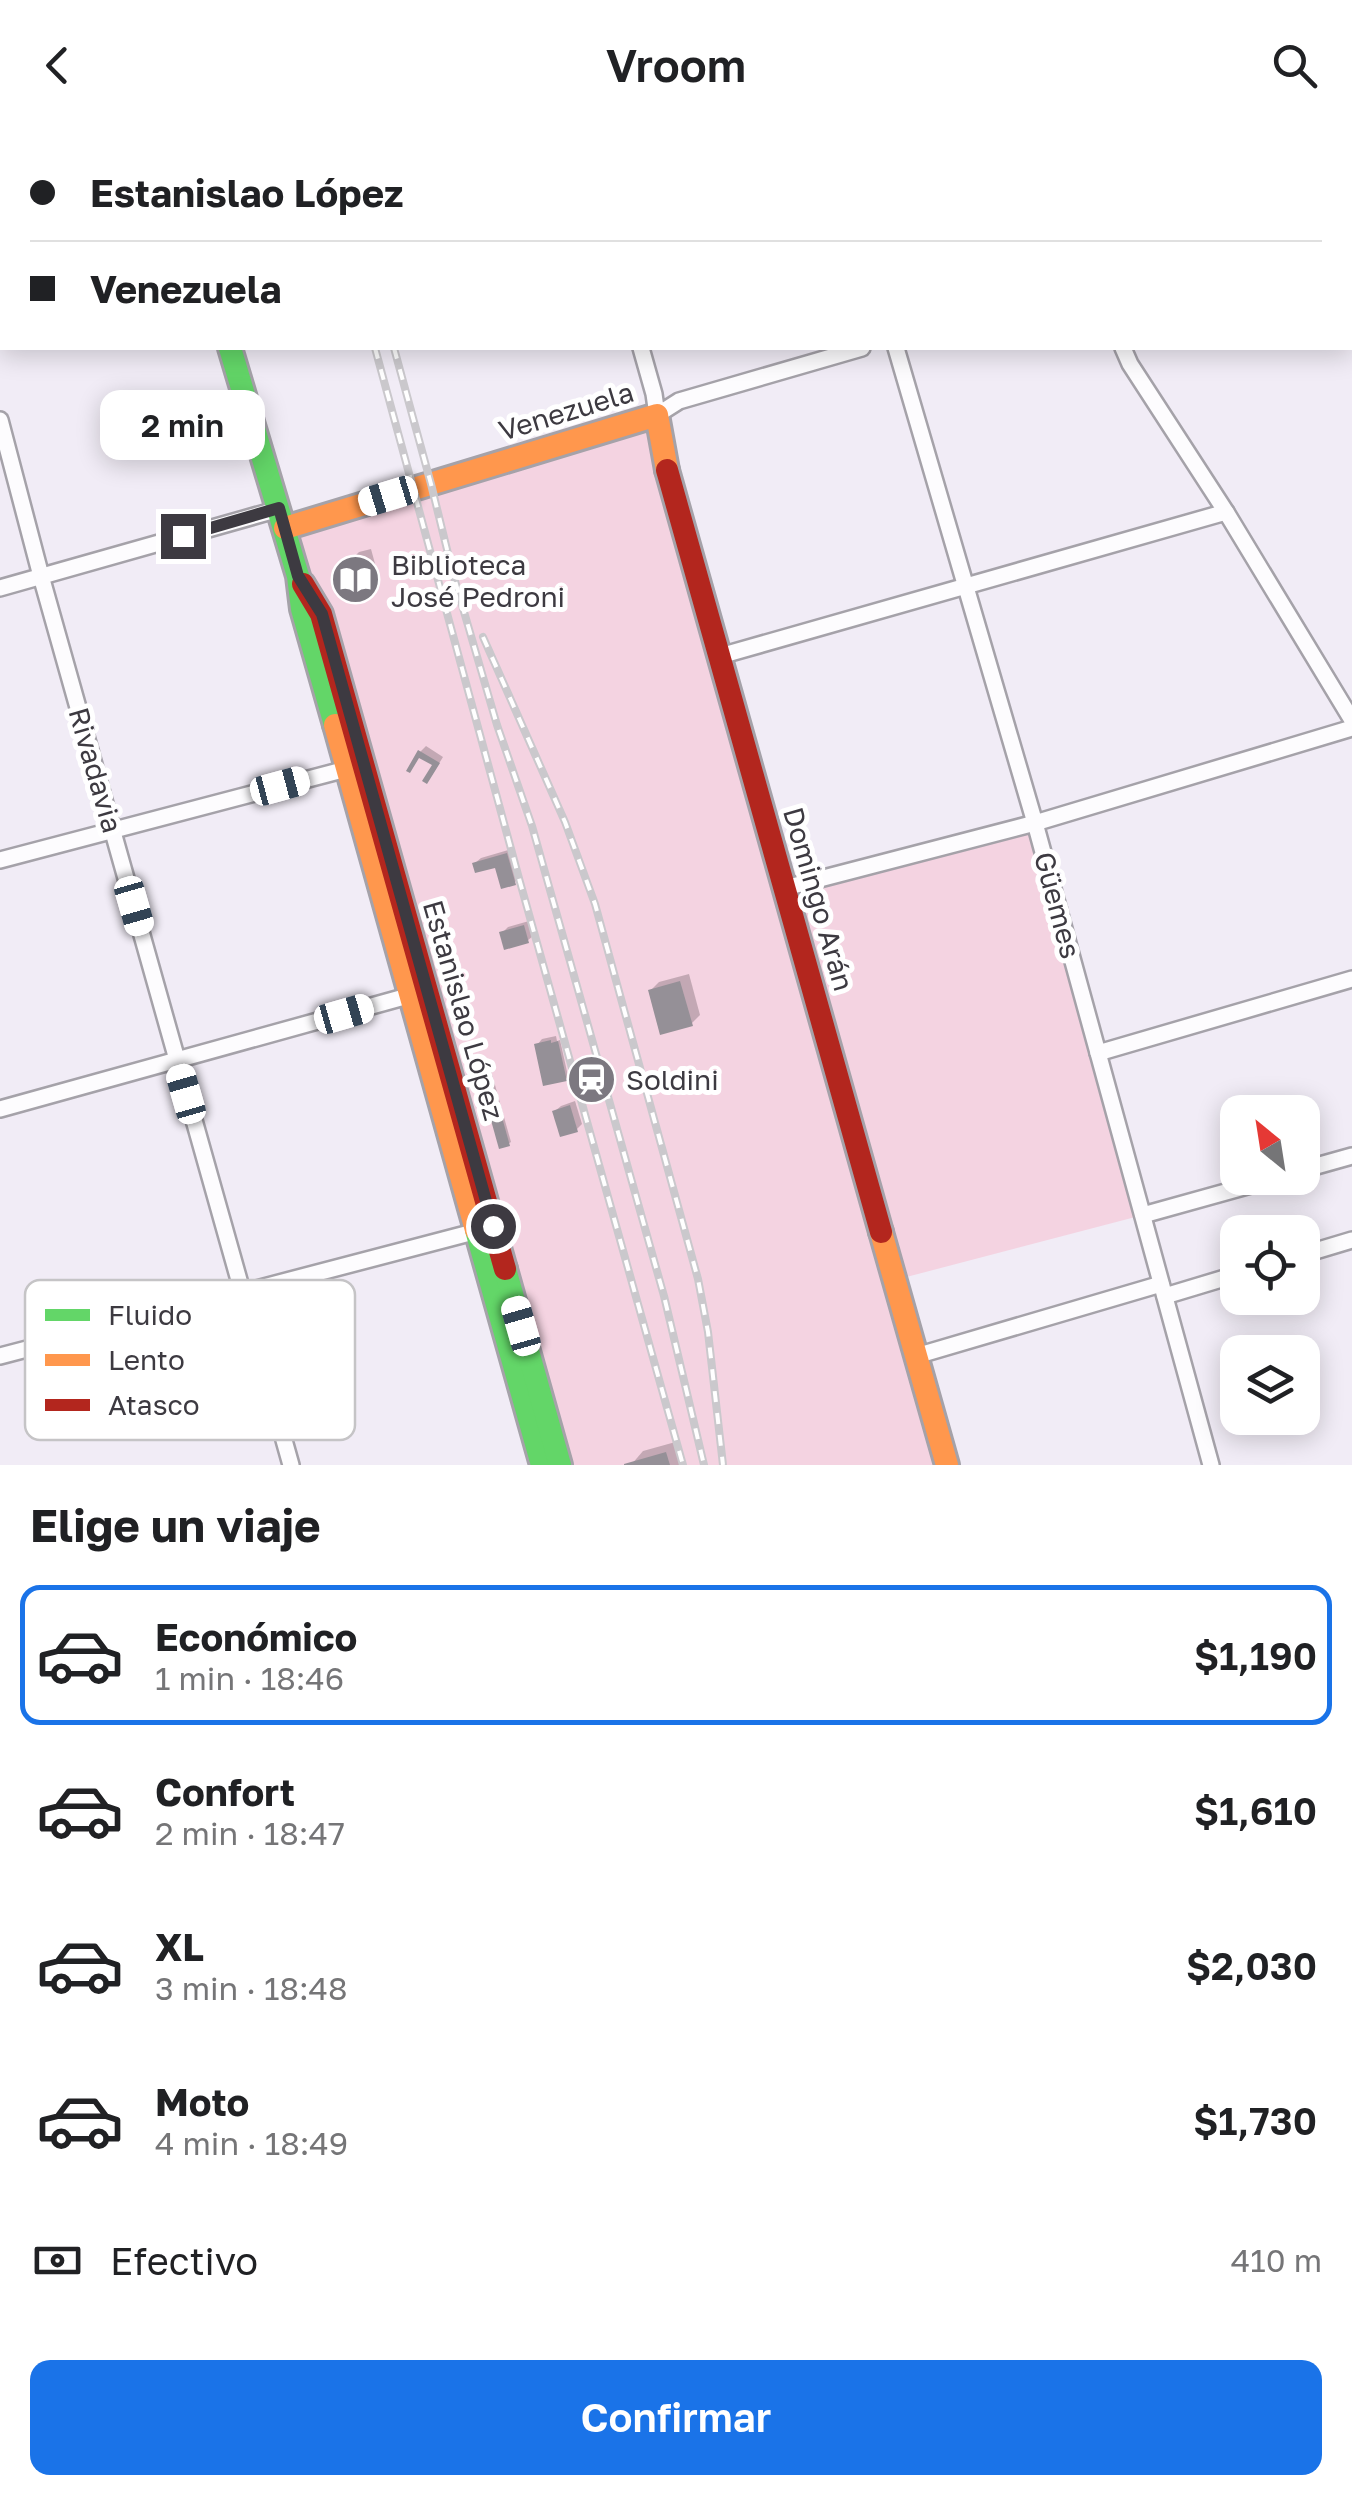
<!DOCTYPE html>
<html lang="es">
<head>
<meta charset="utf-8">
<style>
  body { margin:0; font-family:"Golos Text",sans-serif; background:#f2f2f2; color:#202124; height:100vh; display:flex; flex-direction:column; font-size:38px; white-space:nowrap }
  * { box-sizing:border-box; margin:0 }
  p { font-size:32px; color:#757577 }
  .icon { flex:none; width:55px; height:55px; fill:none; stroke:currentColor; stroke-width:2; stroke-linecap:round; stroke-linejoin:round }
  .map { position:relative; height:1335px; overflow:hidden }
  .drawer { display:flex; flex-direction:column; background:#fff; flex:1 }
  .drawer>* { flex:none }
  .banner { position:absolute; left:0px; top:0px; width:1352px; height:220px; box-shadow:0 5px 25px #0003; display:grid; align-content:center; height:220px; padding:0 30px; background:#fff }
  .needle { width:65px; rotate:330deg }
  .controls { position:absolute; left:1220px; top:965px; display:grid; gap:20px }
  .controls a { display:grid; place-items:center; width:100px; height:100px; border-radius:20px; background:#fff; box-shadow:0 5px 25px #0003; font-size:50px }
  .end { position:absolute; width:45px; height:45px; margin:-22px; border:12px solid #3d3a41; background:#fff; box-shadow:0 0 0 5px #fff }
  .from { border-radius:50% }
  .bubble { position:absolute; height:70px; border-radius:20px; background:#fff; box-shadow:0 5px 25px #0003; font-size:32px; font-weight:600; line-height:70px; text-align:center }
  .car { position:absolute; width:30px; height:60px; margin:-30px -15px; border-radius:12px; box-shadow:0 0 8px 2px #0007; background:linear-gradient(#fff 24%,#345 0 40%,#fff 0 76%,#345 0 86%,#fff 0) }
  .banner b { display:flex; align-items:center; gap:35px; height:95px; font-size:38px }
  .banner b+b { border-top:2px solid #e0e0e0 }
  .banner i { width:25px; height:25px; background:#202124 }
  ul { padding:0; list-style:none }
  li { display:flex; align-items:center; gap:30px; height:140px; margin:0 20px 15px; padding:0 10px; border:5px solid transparent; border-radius:20px }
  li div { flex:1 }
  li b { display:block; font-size:38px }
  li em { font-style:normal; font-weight:600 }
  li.on { border-color:#1a73e8 }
  li>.icon { width:90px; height:90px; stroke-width:1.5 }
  h2 { padding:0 30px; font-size:45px; line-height:120px }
  .pay { display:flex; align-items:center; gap:25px; height:110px; padding:0 30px; font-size:38px }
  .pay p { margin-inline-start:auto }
  .action { display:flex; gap:20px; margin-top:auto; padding:20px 30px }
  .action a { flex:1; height:115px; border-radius:20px; background:#1a73e8; color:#fff; font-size:40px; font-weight:600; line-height:115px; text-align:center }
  header { display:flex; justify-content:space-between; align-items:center; height:130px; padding:0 30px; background:#fff; font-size:45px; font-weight:600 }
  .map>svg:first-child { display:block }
  .green { fill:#f4d3e1 }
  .shadow { fill:#0003 }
  .building { fill:#959097 }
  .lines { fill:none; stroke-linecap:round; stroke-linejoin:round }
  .street-casing { stroke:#a5a2a9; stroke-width:20 }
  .fast-casing { stroke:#a5a2a9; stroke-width:28 }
  .slow-casing { stroke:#a5a2a9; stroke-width:28 }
  .jam-casing { stroke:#a5a2a9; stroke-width:28 }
  .street { stroke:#fdfcfe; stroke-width:15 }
  .fast { stroke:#63d668; stroke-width:22 }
  .slow { stroke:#ff974d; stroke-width:22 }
  .jam { stroke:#b3261e; stroke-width:22 }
  .rail-casing { stroke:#cac8cc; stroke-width:8 }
  .rail { stroke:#fff; stroke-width:4; stroke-dasharray:11; stroke-linecap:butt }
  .route { stroke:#3d3a41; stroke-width:12 }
  .labels { text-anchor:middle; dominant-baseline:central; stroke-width:10; stroke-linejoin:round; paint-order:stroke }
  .street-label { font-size:28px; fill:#3d3a41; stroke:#fff }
  .poi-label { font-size:28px; fill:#3d3a41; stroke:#fff; text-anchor:start }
  .key { fill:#fff; stroke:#c5c4c6; stroke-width:2.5 }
  .key-label { font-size:28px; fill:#3d3a41 }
</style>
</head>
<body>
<header><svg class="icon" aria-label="back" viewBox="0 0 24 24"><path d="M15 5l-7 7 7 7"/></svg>Vroom<svg class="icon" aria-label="search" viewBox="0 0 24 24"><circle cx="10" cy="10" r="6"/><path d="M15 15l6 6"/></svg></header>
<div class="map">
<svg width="1352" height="1335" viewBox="0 0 1352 1335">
  <rect width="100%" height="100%" fill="#f1ecf6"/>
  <!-- green -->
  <polygon class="green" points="657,285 784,758 1035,693 1143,1085 895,1150 947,1335 560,1335 285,398"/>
  <!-- shadow -->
  <g class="shadow">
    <polygon points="371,419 380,452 367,465 346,435 359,422"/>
    <polygon points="426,616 443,627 432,645 435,634 420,622"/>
    <polygon points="512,719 520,747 514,753 497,734 475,733 481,728"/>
    <polygon points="529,791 533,806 527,811 502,803 508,797"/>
    <polygon points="689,844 700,885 691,894 650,861 659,852"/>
    <polygon points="556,906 557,911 560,910 568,946 566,949 537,915 542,909"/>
    <polygon points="488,930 511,1012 508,1014 480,932"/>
    <polygon points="575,971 582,994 576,1000 555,981 561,976"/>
    <polygon points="679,1311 686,1335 631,1335 643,1321"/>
  </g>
  <!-- building -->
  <g class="building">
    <polygon points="359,430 368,467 354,471 344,434"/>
    <polygon points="418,620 440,633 427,654 422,651 432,635 419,628 410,643 406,641"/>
    <polygon points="507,723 516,755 501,759 495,738 475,743 472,733"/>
    <polygon points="524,795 529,813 504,820 499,802"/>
    <polygon points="680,851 693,896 660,905 648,860"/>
    <polygon points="551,910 551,913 558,911 567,951 543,956 534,914"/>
    <polygon points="486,930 510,1016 499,1019 475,933"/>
    <polygon points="570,975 578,1002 560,1007 552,981"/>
    <polygon points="666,1322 670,1335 624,1335 624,1334"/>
  </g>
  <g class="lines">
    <defs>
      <g id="street">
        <polyline points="582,0 582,2"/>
        <polyline points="1350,64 1352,62"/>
        <polyline points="0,204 2,203"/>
        <polyline points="641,218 654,264 657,285 679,271 862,218"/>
        <polyline points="896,218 1035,693 1211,1335"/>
        <polyline points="1123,218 1130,234 1226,382 1352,590"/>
        <polyline points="0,290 41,446 291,1335"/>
        <polyline points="0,458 279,379"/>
        <polyline points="720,526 1226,382"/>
        <polyline points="0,730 354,637"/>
        <polyline points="785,758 1035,693 1352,598"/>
        <polyline points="1098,923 1352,849"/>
        <polyline points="0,979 415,864"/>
        <polyline points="1302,1040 1352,1026"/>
        <polyline points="1143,1085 1276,1048"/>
        <polyline points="1302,1125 1352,1110"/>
        <polyline points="1165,1166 1238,1144"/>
        <polyline points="0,1226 485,1099"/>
        <polyline points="916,1226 1161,1154"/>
      </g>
      <g id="fast">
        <polyline points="230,218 298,446 302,479 335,595"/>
        <polyline points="476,1100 542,1335"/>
        <polyline points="505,1139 560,1335"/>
      </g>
      <g id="slow">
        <polyline points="285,398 657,285 667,340"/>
        <polyline points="335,595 476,1100"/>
        <polyline points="881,1102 947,1335"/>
      </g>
      <g id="jam">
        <polyline points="149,0 150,2"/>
        <polyline points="667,340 881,1102"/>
        <polyline points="303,454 321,484 505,1139"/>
      </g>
    </defs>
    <!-- street casing -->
    <use href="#street" class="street-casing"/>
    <!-- fast casing -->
    <use href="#fast" class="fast-casing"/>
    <!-- slow casing -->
    <use href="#slow" class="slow-casing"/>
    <!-- jam casing -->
    <use href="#jam" class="jam-casing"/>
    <!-- street -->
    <use href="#street" class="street"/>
    <!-- fast -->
    <use href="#fast" class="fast"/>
    <!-- slow -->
    <use href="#slow" class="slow"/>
    <!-- jam -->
    <use href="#jam" class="jam"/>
    <defs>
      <g id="rail">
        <polyline points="315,0 315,2"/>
        <polyline points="335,0 335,2"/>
        <polyline points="375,218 520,752 683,1335"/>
        <polyline points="394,218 431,354 453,444 497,595 532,696 664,1166 704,1335"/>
        <polyline points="483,507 565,692 595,774 698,1149 708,1202 723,1335"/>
      </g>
    </defs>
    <!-- rail casing -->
    <use href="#rail" class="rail-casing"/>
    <!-- rail -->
    <use href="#rail" class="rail"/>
  </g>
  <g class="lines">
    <!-- route -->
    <polyline class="route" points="183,406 279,378 298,446 322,484 493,1096"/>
  </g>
  <!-- icons -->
  <defs>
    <symbol id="library-disc" viewBox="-11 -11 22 22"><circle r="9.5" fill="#7c7880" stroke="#fff"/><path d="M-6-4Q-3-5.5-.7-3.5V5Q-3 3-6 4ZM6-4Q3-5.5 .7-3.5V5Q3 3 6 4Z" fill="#fff"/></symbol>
    <symbol id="station-disc" viewBox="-11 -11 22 22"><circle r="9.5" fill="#7c7880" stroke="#fff"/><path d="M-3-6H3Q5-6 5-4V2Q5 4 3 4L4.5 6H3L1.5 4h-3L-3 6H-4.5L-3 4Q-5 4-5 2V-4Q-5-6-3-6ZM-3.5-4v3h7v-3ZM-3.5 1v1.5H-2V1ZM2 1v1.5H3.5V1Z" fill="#fff"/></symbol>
  </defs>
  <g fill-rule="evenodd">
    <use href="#library-disc" x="328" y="422" width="55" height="55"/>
    <use href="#station-disc" x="564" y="922" width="55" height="55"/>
  </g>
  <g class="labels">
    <!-- street labels -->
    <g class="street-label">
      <text transform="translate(566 281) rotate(-17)">Venezuela</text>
      <text transform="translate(96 640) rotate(74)">Rivadavia</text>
      <text transform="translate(819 769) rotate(74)">Domingo Arán</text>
      <text transform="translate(1058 775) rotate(75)">Güemes</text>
      <text transform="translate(464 880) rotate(74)">Estanislao López</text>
    </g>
    <!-- poi labels -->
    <g class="poi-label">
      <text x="391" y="434">Biblioteca<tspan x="391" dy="32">José Pedroni</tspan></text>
      <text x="626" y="949">Soldini</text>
    </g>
  </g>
  <!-- legend -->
  <rect x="25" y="1150" width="330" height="160" rx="15" class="key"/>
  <rect x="45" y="1179" width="45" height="12" fill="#63d668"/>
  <rect x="45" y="1224" width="45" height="12" fill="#ff974d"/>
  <rect x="45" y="1269" width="45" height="12" fill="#b3261e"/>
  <g class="key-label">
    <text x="108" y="1195">Fluido</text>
    <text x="108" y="1240">Lento</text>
    <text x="108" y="1285">Atasco</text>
  </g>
</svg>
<div class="controls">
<a><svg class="needle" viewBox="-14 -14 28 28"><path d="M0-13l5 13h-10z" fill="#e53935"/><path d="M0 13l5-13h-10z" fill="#757577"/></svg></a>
<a><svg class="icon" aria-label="locate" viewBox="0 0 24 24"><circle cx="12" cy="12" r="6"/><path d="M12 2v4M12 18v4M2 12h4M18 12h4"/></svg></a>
<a><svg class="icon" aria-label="layers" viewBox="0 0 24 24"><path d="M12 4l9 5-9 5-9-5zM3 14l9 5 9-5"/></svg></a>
</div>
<i class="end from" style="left:493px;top:1096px"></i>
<i class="end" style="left:183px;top:406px"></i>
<div class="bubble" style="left:100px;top:260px;width:165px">2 min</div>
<i class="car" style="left:388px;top:366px;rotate:253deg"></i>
<i class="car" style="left:280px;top:656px;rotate:75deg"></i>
<i class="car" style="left:134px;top:776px;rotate:164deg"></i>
<i class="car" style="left:344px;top:884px;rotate:74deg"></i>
<i class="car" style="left:186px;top:964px;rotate:344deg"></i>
<i class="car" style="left:521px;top:1196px;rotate:344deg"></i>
<div class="banner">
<b><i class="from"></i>Estanislao López</b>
<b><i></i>Venezuela</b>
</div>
</div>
<section class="drawer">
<h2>Elige un viaje</h2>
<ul>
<li class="on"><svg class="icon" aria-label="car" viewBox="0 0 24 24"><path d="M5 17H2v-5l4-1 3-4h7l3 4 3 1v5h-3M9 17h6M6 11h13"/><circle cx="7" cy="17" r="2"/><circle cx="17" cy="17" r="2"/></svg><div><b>Económico</b><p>1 min · 18:46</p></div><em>$1,190</em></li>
<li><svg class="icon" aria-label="car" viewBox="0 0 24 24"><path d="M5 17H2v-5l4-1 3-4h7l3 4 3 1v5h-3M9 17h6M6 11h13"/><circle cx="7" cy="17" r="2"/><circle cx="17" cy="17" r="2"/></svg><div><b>Confort</b><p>2 min · 18:47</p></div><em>$1,610</em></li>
<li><svg class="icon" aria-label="car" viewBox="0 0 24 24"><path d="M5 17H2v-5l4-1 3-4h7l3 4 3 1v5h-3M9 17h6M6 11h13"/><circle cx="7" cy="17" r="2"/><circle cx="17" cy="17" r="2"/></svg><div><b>XL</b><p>3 min · 18:48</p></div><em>$2,030</em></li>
<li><svg class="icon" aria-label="car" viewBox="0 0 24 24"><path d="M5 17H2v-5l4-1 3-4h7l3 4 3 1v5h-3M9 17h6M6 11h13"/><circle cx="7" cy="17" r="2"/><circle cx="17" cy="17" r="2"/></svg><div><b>Moto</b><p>4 min · 18:49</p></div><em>$1,730</em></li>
</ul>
<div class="pay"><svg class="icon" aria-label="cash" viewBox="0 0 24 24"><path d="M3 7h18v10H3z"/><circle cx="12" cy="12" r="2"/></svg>Efectivo<p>410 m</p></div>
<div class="action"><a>Confirmar</a></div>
</section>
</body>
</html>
